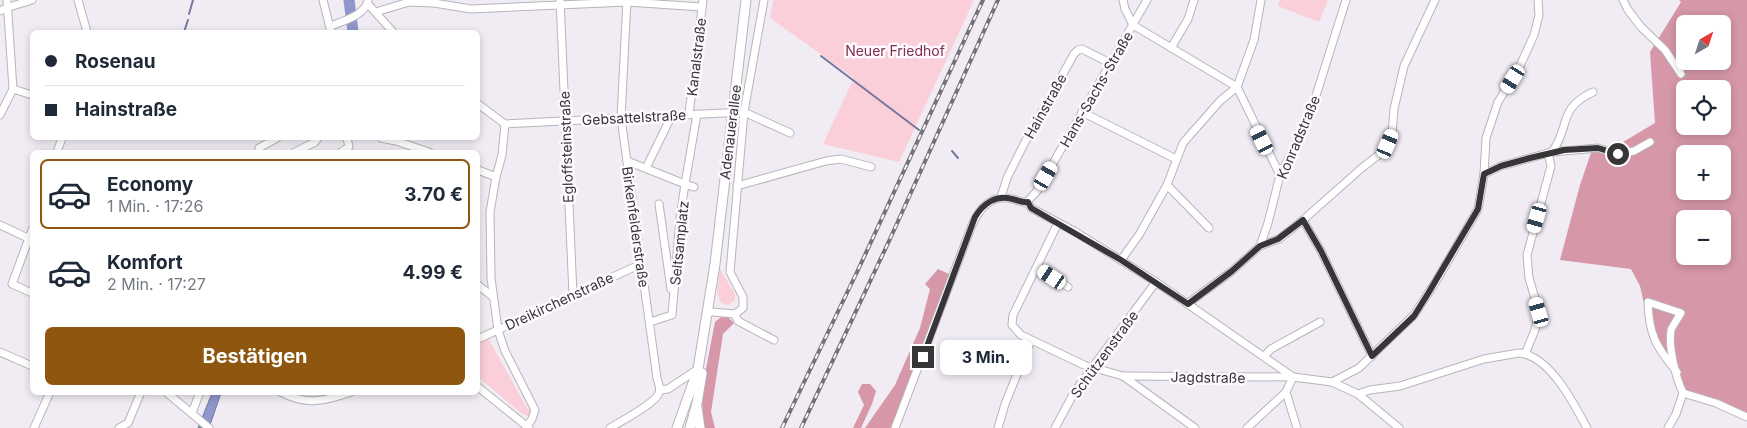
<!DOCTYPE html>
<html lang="de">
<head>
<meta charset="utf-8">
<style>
  body { margin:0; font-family:Inter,sans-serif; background:#f6f6f7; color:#1f2937; height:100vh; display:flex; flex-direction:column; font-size:19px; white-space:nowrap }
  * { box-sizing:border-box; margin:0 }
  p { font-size:16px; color:#747a83 }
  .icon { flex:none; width:28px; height:28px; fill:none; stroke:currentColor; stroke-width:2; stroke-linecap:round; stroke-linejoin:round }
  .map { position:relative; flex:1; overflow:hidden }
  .side { position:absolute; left:30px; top:150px; width:450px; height:245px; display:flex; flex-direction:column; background:#fff; border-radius:8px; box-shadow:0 2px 8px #0003 }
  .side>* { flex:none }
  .hud { position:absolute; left:30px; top:30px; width:450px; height:110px; border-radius:8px; box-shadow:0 2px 8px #0003; display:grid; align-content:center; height:110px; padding:0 15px; background:#fff }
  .needle { width:32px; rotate:39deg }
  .buttons { position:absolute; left:1676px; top:15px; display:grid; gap:10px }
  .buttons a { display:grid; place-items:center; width:55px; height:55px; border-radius:8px; background:#fff; box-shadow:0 2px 8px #0003; font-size:25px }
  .end { position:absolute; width:22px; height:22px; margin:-11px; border:6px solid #373538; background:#fff; box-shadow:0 0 0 2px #fff }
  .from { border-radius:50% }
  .bubble { position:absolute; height:35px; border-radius:8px; background:#fff; box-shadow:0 2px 8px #0003; font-size:16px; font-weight:700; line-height:35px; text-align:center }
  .car { position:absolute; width:15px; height:30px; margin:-15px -8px; border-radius:6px; box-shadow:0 0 4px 1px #0007; background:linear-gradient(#fff 24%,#345 0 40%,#fff 0 76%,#345 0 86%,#fff 0) }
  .hud b { display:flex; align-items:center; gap:18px; height:48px; font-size:19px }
  .hud b+b { border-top:1px solid #e0e1e3 }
  .hud i { width:12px; height:12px; background:#1f2937 }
  ul { padding:9px 0 0; list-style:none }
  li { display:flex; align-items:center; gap:15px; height:70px; margin:0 10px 8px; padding:0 5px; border:2px solid transparent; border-radius:8px }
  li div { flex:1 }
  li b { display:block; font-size:19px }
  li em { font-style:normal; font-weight:700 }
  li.selected { border-color:#8e560e }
  li>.icon { width:45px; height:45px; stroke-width:1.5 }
  .button { display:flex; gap:10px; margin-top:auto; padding:10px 15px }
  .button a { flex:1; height:58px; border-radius:8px; background:#8e560e; color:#fff; font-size:20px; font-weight:700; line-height:58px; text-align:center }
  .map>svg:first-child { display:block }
  .green { fill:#facfd9 }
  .forest { fill:#d697a8; fill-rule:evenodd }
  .water { fill:#8e96cb; stroke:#74799f }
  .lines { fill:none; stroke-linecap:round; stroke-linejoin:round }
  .stream { stroke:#74799f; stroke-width:2 }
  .river { stroke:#8e96cb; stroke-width:11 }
  .minor-casing { stroke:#b9b4bb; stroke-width:9 }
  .major-casing { stroke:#b9b4bb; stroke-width:11 }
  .minor { stroke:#fff; stroke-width:7 }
  .major { stroke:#fff; stroke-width:9 }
  .rail-casing { stroke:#757176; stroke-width:4 }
  .rail { stroke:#fef9ff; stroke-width:2; stroke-dasharray:5.5; stroke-linecap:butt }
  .route { stroke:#373538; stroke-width:6 }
  .labels { text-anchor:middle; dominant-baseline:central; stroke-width:5; stroke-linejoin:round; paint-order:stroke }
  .park-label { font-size:14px; fill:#7c314a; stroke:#fef9ff }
  .street-label { font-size:14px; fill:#373538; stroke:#fef9ff }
</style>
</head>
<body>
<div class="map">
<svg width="1747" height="428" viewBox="0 0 1747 428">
  <rect width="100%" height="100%" fill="#f1ebf3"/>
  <!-- green -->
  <g class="green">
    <polygon points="773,0 974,0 899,162 823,144 854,78 770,18"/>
    <polygon points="1280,0 1328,0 1319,22 1278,6"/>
    <polygon points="720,269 735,294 735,300 728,305 721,303 717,293"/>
    <polygon points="488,338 527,408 532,410 530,417 521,413 478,377 478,344"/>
  </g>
  <!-- forest -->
  <g class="forest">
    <path d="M1679,0H1747V413L1685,390L1650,330L1640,286L1631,269L1560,260L1580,185L1592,150L1623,142L1655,123L1650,52L1681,2ZM1685,24H1722V61H1685ZM1685,89H1722V126H1685ZM1685,154H1722V191H1685ZM1685,219H1722V256H1685Z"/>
    <polygon points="938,269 951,275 892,428 865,428 895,385 920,328 930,289 925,284"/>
    <polygon points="725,314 734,323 723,334 711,412 715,428 704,428 702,401 705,374 715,322"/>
    <polygon points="862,384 870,384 876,391 872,404 861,428 853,428 864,405 858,392"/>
  </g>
  <!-- water -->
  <polygon class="water" points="212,393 221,393 209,428 198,428"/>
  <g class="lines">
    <!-- stream -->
    <g class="stream">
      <polyline points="189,14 193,0"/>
      <polyline points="184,32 188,20"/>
      <polyline points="821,56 919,130"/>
      <polyline points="952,151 958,158"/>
    </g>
    <!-- river -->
    <polyline class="river" points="349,0 353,32"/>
    <defs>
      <g id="minor">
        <polyline points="78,0 87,32"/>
        <polyline points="323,0 331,32"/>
        <polyline points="560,0 573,295"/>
        <polyline points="1123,0 1125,9 1133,25 1237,87 1280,175"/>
        <polyline points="1623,0 1628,10 1641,27 1665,50 1681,74"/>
        <polyline points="368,4 393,32"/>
        <polyline points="0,11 9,7 32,0"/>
        <polyline points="376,12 409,2 434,3 471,9 627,2 702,7"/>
        <path d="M331,26C343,21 366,15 368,0"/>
        <polyline points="1171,48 1188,19 1194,0"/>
        <polyline points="13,89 32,95"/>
        <polyline points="478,104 505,124"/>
        <polyline points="1082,112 1176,159"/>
        <polyline points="689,114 703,0"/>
        <polyline points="0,115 13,89 7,0"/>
        <polyline points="505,124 502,155 496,177 490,212 491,278 498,330 505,351 535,410 532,419 527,426"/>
        <polyline points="505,124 744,112 790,133"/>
        <polyline points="381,138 396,141 429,152"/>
        <polyline points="57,152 62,138"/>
        <polyline points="259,152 259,148 277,138"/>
        <polyline points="295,152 315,142 318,138"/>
        <polyline points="341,152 349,147 347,138"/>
        <path d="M1552,152C1571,126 1557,109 1593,92"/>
        <path d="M1548,153L1551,166L1527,255L1529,278L1539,312L1535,330L1525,354C1553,362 1574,404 1587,428"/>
        <polyline points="627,161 685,184 697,114"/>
        <polyline points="646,168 672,115"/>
        <polyline points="478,170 496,177"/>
        <polyline points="1484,174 1501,166 1552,152 1598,148 1618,154 1634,151 1650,142"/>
        <polyline points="1167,185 1209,228"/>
        <polyline points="737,186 826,161 841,159 871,167"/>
        <polyline points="1001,197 1007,178 1024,144 1074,54 1078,50 1082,49 1110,63"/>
        <polyline points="1027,202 1031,208 1074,231 1156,282 1293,377"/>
        <polyline points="1027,202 1037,191 1147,0"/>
        <polyline points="659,204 671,289"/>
        <polyline points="1303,220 1321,251 1372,356"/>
        <polyline points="1058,223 1013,315 1012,325 1021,335 1084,365 1123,376 1195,428"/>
        <polyline points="0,225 32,240"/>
        <polyline points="32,230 12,284 32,293"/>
        <polyline points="1260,246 1268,223 1280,175 1309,118 1346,0"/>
        <polyline points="1121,260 1139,235 1167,185 1183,143 1220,101 1237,87 1254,40 1261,0"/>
        <polyline points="1037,267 1068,287"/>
        <polyline points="478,285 493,297"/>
        <polyline points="1187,304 1232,271 1260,246 1279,239 1303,220 1363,167 1380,154 1388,144 1392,134 1394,109 1404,66 1435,0"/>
        <polyline points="712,312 735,314 743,308 743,297 730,272 744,112 764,0"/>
        <polyline points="735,314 738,321 774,340"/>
        <polyline points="650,322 672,315 680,218 685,184 694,187"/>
        <polyline points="478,339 641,264"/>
        <polyline points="0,352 32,366"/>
        <polyline points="1264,356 1271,349 1320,322"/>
        <path d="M1677,372C1656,347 1649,335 1648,302L1681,313C1678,318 1673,325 1671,330C1668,347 1676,378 1683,393"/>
        <polyline points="1123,376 1293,377 1332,382 1358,394 1399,428"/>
        <polyline points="1332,382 1359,368 1414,315 1438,278 1478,209 1484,174 1486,138 1498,102 1519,68 1534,35 1539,15 1538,0"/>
        <polyline points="478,387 529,428"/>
        <polyline points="660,390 668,389 698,369"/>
        <polyline points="166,392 209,428"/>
        <path d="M281,392C306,406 325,401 351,392"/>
        <polyline points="1286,392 1297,428"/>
        <polyline points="1683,393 1716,403 1747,417"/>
        <polyline points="1358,394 1370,390 1400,386 1484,359 1519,353 1525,354"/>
        <polyline points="192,413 200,392"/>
        <polyline points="34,428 50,392"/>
        <polyline points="119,428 128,423 141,392"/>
        <path d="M610,428C621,421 655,404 659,393C661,388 658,383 657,378L621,118L627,0"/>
        <path d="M895,428L972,225C979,209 992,193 1012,199C1018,200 1022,203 1027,202"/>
        <polyline points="998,428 1005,404 1031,340"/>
        <polyline points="1055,428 1075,391 1156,282"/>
        <polyline points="1247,428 1286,392 1293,377"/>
        <polyline points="1668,428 1676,414 1683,393"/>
      </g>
      <g id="major">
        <polyline points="697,408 700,428"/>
        <polyline points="677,428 698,369 715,264 746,0"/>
        <polyline points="690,428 697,403 702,373"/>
      </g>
    </defs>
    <!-- minor casing -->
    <use href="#minor" class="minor-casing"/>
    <!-- major casing -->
    <use href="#major" class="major-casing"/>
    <!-- minor -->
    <use href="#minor" class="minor"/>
    <!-- major -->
    <use href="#major" class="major"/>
    <defs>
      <g id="rail">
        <polyline points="782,428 858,270 983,0"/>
        <polyline points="801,428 890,239 998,0"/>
      </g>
    </defs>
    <!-- rail casing -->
    <use href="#rail" class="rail-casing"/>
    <!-- rail -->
    <use href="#rail" class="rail"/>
  </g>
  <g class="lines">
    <!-- route -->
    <path class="route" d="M923,357L975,217C983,204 996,194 1012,199C1018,200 1022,203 1028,202L1031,208L1121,260L1188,304L1232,271L1260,246L1278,239L1303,220L1321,251L1372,356L1414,316L1429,292L1478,209L1484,174L1501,166L1530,158L1564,150L1598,148L1618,154"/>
  </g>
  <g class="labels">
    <!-- park labels -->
    <g class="park-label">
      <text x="895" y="50">Neuer Friedhof</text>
    </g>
    <!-- street labels -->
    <g class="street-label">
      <text transform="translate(696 57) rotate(-83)">Kanalstraße</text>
      <text transform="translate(1096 89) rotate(-60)">Hans-Sachs-Straße</text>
      <text transform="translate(1045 106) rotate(-61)">Hainstraße</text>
      <text transform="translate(634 117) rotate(-3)">Gebsattelstraße</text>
      <text transform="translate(730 132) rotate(-83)">Adenauerallee</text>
      <text transform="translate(1298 137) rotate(-67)">Konradstraße</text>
      <text transform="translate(566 147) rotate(-92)">Egloffsteinstraße</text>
      <text transform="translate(636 227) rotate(82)">Birkenfelderstraße</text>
      <text transform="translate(679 243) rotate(-84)">Seltsamplatz</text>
      <text transform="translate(559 301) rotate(-25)">Dreikirchenstraße</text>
      <text transform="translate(1104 354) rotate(-54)">Schützenstraße</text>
      <text transform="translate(1208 377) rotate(1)">Jagdstraße</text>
    </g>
  </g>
</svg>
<div class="buttons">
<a><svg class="needle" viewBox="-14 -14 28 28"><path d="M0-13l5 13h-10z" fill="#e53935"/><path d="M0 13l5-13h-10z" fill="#747a83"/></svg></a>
<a><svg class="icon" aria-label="locate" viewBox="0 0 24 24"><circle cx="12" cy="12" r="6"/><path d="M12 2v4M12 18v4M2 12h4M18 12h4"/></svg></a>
<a>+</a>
<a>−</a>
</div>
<i class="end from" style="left:1618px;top:154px"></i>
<i class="end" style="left:923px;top:357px"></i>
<div class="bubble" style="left:940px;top:340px;width:92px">3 Min.</div>
<i class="car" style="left:1513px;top:79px;rotate:212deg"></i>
<i class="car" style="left:1262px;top:140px;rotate:334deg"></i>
<i class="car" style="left:1388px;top:144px;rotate:23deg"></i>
<i class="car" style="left:1046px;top:176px;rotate:30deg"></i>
<i class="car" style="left:1537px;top:218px;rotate:196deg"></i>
<i class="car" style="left:1052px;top:277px;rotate:304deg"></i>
<i class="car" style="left:1539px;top:312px;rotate:344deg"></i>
<div class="hud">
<b><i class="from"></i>Rosenau</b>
<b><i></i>Hainstraße</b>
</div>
<section class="side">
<ul>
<li class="selected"><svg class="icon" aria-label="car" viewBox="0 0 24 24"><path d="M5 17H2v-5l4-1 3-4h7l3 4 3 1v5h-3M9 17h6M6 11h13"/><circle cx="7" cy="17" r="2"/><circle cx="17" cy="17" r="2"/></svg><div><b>Economy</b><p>1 Min. · 17:26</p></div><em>3.70 €</em></li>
<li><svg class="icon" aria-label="car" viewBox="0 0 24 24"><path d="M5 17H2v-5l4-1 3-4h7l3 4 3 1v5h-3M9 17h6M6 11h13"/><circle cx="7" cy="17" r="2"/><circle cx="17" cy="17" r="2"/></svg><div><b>Komfort</b><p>2 Min. · 17:27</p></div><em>4.99 €</em></li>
</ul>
<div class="button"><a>Bestätigen</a></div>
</section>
</div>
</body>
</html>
